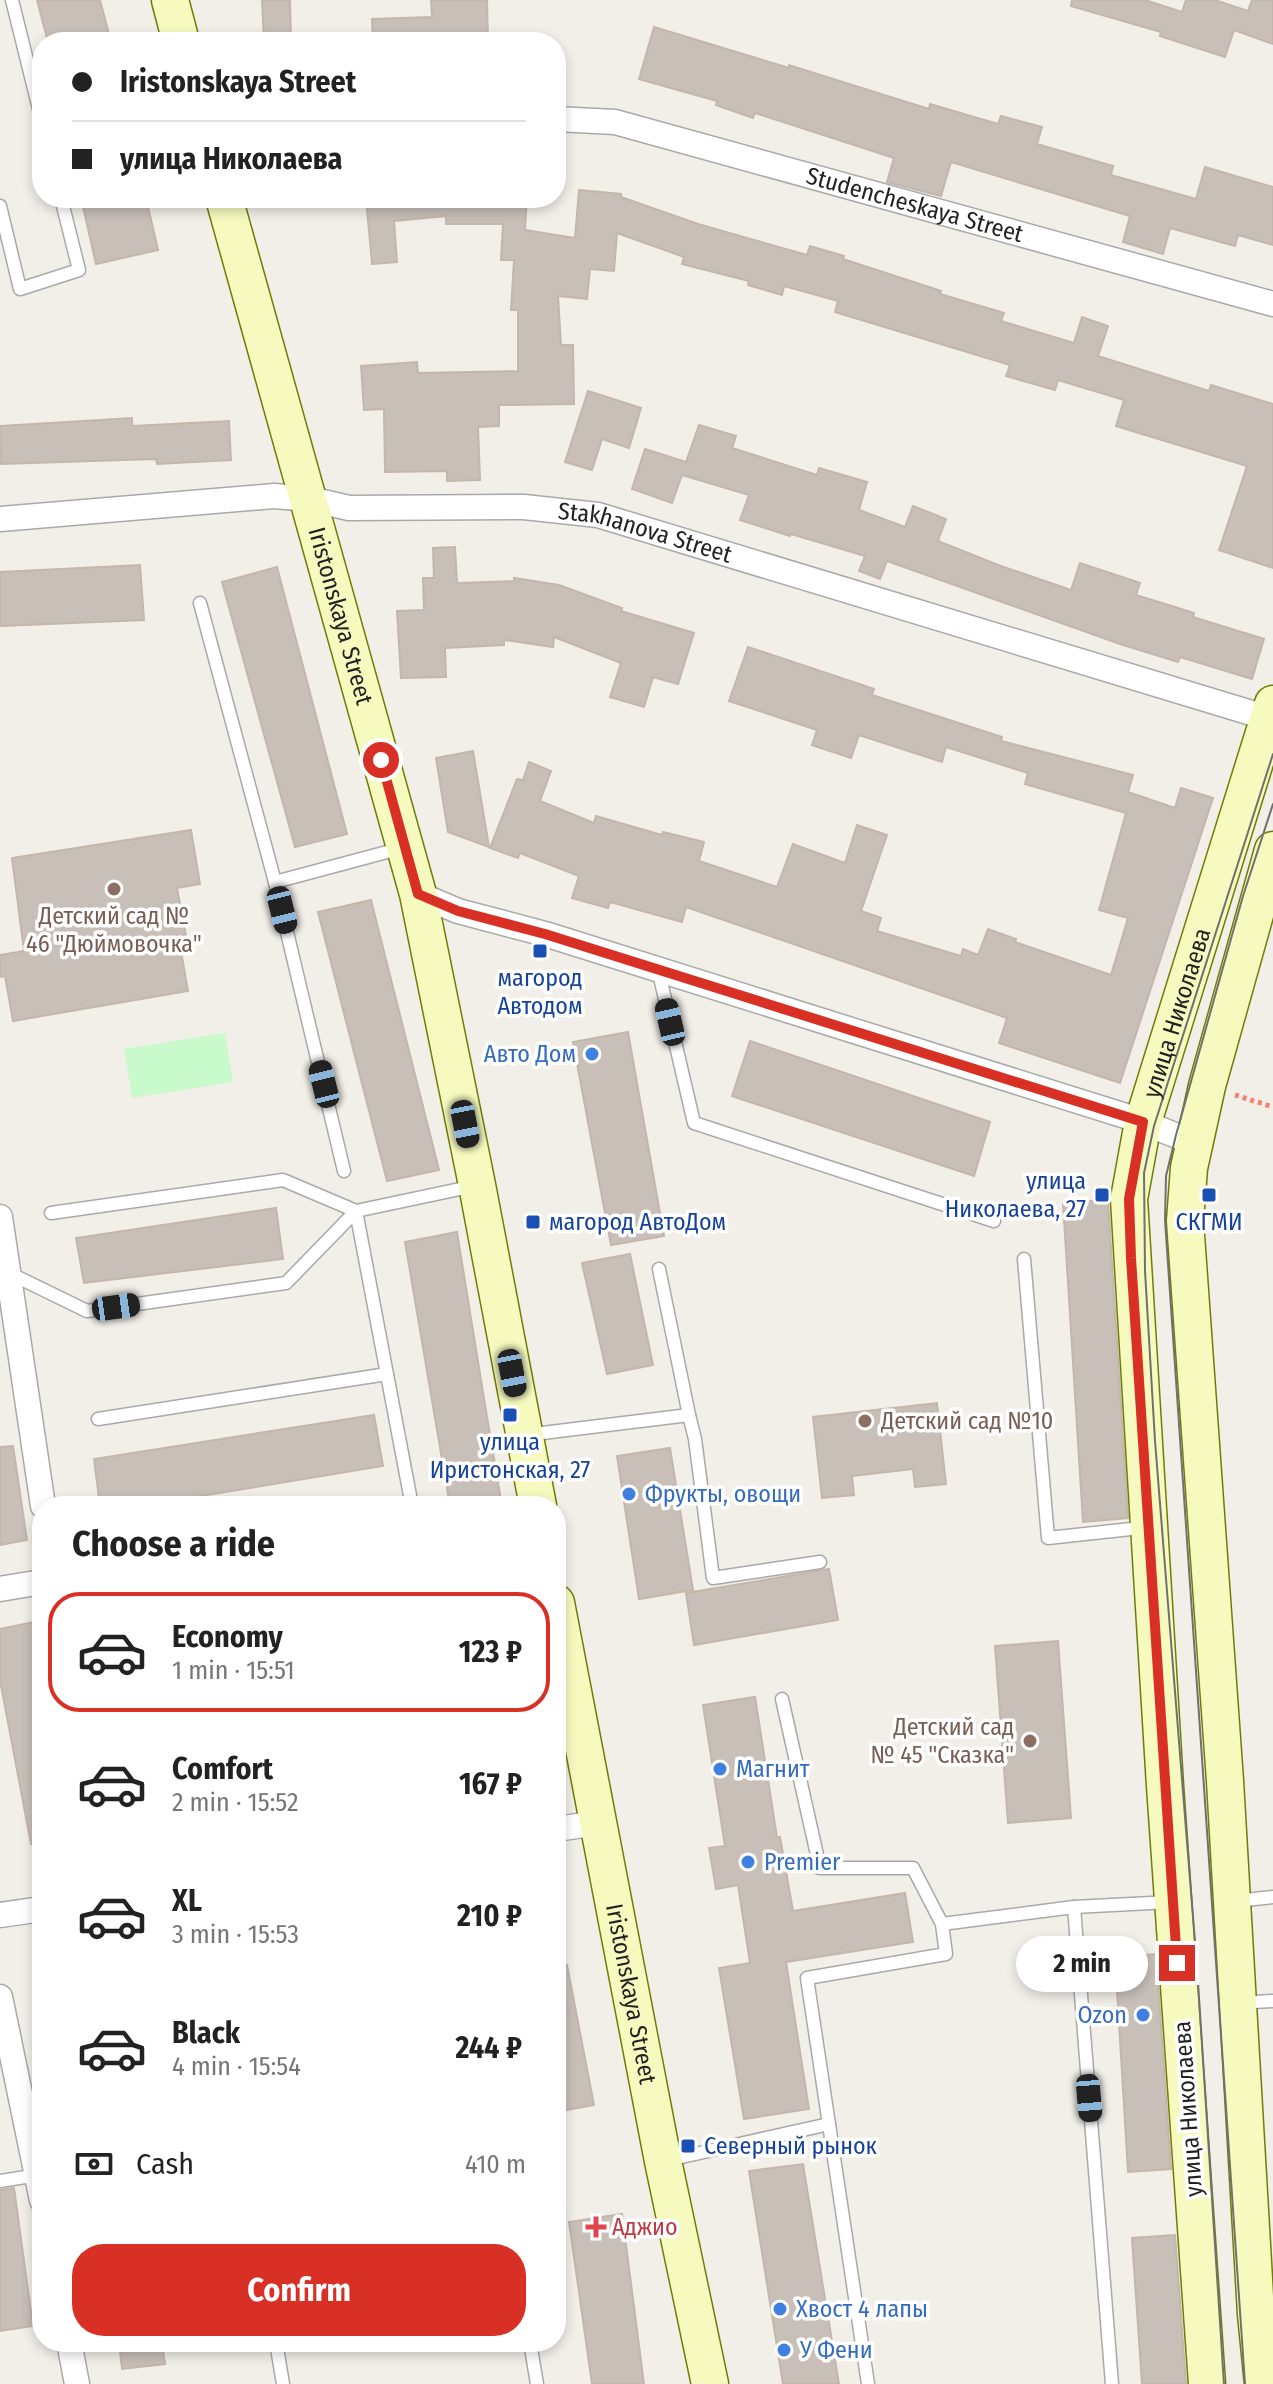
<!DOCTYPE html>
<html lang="en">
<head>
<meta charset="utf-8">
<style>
  body { margin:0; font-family:"Fira Sans Condensed",sans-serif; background:#f2f2f2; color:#222; height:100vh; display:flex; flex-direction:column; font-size:30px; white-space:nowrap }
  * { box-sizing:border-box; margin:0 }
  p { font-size:26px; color:#767676 }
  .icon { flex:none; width:44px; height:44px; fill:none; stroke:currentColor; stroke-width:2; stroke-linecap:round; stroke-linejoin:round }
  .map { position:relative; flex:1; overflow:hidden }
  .panel { position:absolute; left:32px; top:1496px; width:534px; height:856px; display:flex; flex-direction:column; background:#fff; border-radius:32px; box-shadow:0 4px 12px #0003 }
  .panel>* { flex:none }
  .guide { position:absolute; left:32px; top:32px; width:534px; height:176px; border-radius:32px; box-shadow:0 4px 12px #0003; display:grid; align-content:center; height:176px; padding:0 40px; background:#fff }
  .end { position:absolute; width:36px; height:36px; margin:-18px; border:10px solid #d93025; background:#fff; box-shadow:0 0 0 4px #fff }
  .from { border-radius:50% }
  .bubble { position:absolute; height:56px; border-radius:28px; background:#fff; box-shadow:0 4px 12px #0003; font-size:26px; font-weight:700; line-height:56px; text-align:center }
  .car { position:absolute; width:24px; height:48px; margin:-24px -12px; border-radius:10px; box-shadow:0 0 6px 2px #0007; background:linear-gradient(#222 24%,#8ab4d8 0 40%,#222 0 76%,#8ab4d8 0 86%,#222 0) }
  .guide b { display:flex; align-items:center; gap:28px; height:76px; font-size:30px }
  .guide b+b { border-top:2px solid #e0e0e0 }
  .guide i { width:20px; height:20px; background:#222 }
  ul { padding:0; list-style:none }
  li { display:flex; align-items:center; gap:24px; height:120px; margin:0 16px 12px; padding:0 24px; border:4px solid transparent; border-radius:32px }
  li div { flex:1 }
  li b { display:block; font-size:30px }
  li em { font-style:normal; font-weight:700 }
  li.current { border-color:#d93025 }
  li>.icon { width:72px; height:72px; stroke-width:1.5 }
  h2 { padding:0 40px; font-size:36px; line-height:96px }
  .pay { display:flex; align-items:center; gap:20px; height:88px; padding:0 40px; font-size:30px }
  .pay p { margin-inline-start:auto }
  .action { display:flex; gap:16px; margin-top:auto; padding:16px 40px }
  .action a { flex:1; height:92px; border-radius:32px; background:#d93025; color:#fff; font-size:32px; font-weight:700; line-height:92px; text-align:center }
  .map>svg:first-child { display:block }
  .park { fill:#c8facc }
  .building { fill:#c7bfb8; stroke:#c4b6ab; stroke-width:2 }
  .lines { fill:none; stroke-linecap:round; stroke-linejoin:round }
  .lane-casing { stroke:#a9a9a9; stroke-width:15 }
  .street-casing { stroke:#a9a9a9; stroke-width:27 }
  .secondary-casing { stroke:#707d05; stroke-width:39 }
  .path { stroke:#fa8072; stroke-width:5; stroke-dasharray:4 4; stroke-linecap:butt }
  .lane { stroke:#fff; stroke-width:12 }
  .street { stroke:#fff; stroke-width:24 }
  .secondary { stroke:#f7fabf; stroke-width:36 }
  .tram { stroke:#707070; stroke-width:2 }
  .route { stroke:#d93025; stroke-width:10 }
  .education-dot { fill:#8d6e63; stroke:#fff; stroke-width:3 }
  .transit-dot { fill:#1a4fb4; stroke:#fff; stroke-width:3 }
  .shop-dot { fill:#3f7fe0; stroke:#fff; stroke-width:3 }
  .health-dot { fill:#e0444e; stroke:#fff; stroke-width:3 }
  .labels { text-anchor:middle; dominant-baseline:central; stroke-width:7; stroke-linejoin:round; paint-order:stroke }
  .street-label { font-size:24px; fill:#222; stroke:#fff }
  .education-label { font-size:24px; fill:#785e54; stroke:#fff }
  .transit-label { font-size:24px; fill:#164399; stroke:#fff }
  .shop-label { font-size:24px; fill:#366cbe; stroke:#fff; text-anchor:start }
  .health-label { font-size:24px; fill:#be3a42; stroke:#fff; text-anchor:start }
</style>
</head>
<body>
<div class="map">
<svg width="1273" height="2384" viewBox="0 0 1273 2384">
  <rect width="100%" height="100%" fill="#f2efe9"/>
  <!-- park -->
  <polygon class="park" points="225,1033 233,1082 132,1098 124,1049"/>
  <!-- building -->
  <g class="building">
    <polygon points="37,0 100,0 111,42 48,42"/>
    <polygon points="262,0 290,0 291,42 264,42"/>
    <polygon points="431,0 487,0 488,42 373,42 372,19 432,17"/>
    <polygon points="1072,0 1145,0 1182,12 1186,0 1215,0 1248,11 1252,0 1273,0 1273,44 1234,30 1225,57 1160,36 1161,32 1071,6"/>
    <polygon points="654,27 789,68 789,65 929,109 930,104 998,124 1001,116 1042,127 1037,144 1113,166 1111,175 1196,199 1205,167 1273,187 1273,245 1238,235 1235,246 1170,228 1163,254 1123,242 1130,216 951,162 941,196 887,182 894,158 755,113 753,118 716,105 717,101 639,79"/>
    <polygon points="579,190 621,194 621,197 698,224 807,255 810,246 844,256 843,259 941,291 940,294 1004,313 1001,321 1074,343 1082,317 1108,326 1098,356 1209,391 1211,385 1273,404 1273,568 1219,550 1247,466 1116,426 1124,400 1058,380 1055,390 1006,376 1010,365 835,312 838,301 784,286 782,295 748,285 749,281 682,264 684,257 617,233 614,271 590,269 587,299 558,296 561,345 573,345 574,404 499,405 499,426 478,427 480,480 447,481 447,471 385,472 384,409 364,410 361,366 417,362 418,373 518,371 518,310 511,310 514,260 501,260 503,224 446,224 446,216 394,221 397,262 372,264 366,198 527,198 525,230 575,238"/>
    <polygon points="81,198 146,198 158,250 96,264"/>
    <polygon points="588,391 641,408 629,448 602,439 592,470 565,462"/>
    <polygon points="132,418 132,426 229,421 231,460 157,464 156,459 1,464 0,426"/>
    <polygon points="699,425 736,436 732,448 817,475 819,468 867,482 859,510 905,527 913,506 946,519 938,541 998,565 1071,590 1080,563 1140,583 1136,595 1194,613 1193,617 1264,639 1252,679 1180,657 1178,662 1120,644 887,561 880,579 859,571 865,556 791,534 790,536 740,520 749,495 682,475 672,503 632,489 645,449 686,462"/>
    <polygon points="455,547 457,583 514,581 514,578 559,585 622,608 621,611 694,633 678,684 653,677 644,707 610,697 621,663 554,637 553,647 504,640 504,645 445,648 446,677 401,678 397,611 424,610 423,578 434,578 433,548"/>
    <polygon points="140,565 144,620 0,626 0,572"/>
    <polygon points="277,567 347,834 295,847 222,582"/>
    <polygon points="748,647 874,689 872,695 1002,737 1001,741 1133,775 1128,792 1175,808 1181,788 1213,798 1120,1083 999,1043 1007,1018 686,907 682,922 610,902 608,908 572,898 579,876 520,853 518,858 490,848 517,779 523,780 529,762 551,771 540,801 594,823 596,816 662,835 663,832 704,842 699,861 777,887 793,844 845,863 857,825 887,835 861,911 881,918 877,931 961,956 963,949 978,955 988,929 1016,939 1015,942 1111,975 1128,918 1099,910 1126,813 1025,784 1028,773 946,747 942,762 859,735 851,758 812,745 817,730 729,701"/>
    <polygon points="473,751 489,847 448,832 436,758"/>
    <polygon points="191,830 200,884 177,888 186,936 183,936 185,946 180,946 188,991 13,1021 5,976 0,977 0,955 24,951 12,858"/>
    <polygon points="371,900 439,1170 387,1181 318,912"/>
    <polygon points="628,1032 664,1236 611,1245 573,1042"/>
    <polygon points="750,1041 990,1122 974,1176 732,1096"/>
    <polygon points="1108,1200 1128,1518 1083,1522 1063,1203"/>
    <polygon points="276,1208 283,1259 84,1283 76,1238"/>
    <polygon points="457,1232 486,1411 502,1506 450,1506 405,1242"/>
    <polygon points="630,1254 653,1365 607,1374 582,1263"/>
    <polygon points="937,1403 946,1484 915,1487 913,1469 852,1476 854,1495 822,1498 813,1417"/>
    <polygon points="374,1415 383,1466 140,1506 100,1506 94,1459"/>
    <polygon points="13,1446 27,1540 0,1545 0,1447"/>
    <polygon points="670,1448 693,1590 639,1599 617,1456"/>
    <polygon points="829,1569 838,1620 694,1645 686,1593"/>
    <polygon points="39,1621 42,1637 42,1843 31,1844 0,1680 0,1629"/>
    <polygon points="1058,1641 1071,1818 1008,1823 995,1646"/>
    <polygon points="755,1697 777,1837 780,1837 793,1911 905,1893 913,1942 786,1962 809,2109 744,2119 719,1968 750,1963 738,1885 716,1889 709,1848 725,1846 703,1705"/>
    <polygon points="1156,1954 1171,2169 1128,2172 1115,1957"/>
    <polygon points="567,1965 594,2105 556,2112 556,1966"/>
    <polygon points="803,2164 839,2384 783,2384 749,2171"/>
    <polygon points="14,2188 33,2326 0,2331 0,2190"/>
    <polygon points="622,2214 644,2384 592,2384 569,2222"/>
    <polygon points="1175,2235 1186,2384 1142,2384 1132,2238"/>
    <polygon points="119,2342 162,2342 165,2364 122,2369"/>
  </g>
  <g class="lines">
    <defs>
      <g id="lane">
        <polyline points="12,0 42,121"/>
        <polyline points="0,206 20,289 79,270 61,198"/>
        <polyline points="200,603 275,882"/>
        <polyline points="658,969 694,1123 994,1221"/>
        <polyline points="344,1171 275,882 402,848"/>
        <polyline points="1024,1259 1048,1538 1140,1528 1144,1530"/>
        <polyline points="659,1269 689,1415"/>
        <polyline points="7,1272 87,1311 286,1283 356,1211 283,1180 51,1213"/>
        <polyline points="98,1419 387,1374"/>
        <polyline points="526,1435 689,1415 695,1439 713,1578 820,1562"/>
        <polyline points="412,1506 356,1211 474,1186"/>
        <polyline points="782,1699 820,1868 913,1868 942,1924"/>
        <polyline points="1235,1901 1273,1897"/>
        <polyline points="1074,1907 1112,2384"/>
        <polyline points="1254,2002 1273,2001"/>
        <polyline points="668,2160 829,2124"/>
        <polyline points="0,2181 38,2175"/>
        <polyline points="276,2342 283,2384"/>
        <polyline points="530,2342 537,2384"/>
        <polyline points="868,2384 807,1978 946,1954 942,1924 1074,1907 1170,1902"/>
      </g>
      <g id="street">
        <path id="s1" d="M556,119L615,122L1273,304"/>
        <path id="s2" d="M0,519L274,496L310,499L349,508L524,507L598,515L1268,718"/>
        <polyline points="418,894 458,911 545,934 1132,1118 1195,1143"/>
        <polyline points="0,1217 43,1506"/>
        <polyline points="0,1589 42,1582"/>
        <polyline points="556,1829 598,1823"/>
        <polyline points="0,1915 42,1909"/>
        <polyline points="0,1997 42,2200"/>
        <polyline points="69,2342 77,2384"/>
      </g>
      <g id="secondary">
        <polyline points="170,0 181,42"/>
        <path id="s3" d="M224,198L418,894L477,1185L538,1506"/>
        <path id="s4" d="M556,1603L663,2161L710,2384"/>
        <path id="s5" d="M1207,2384L1165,1786L1129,1199L1143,1122L1273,704"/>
        <polyline points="1263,2384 1256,2314 1225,1781 1185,1221 1189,1168 1207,1086 1273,850"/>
      </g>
    </defs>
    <!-- lane casing -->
    <use href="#lane" class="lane-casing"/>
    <!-- street casing -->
    <use href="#street" class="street-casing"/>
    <!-- secondary casing -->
    <use href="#secondary" class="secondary-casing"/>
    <!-- path -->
    <polyline class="path" points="1235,1095 1273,1107"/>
    <!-- lane -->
    <use href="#lane" class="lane"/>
    <!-- street -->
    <use href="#street" class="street"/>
    <!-- secondary -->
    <use href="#secondary" class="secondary"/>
    <!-- tram -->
    <g class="tram">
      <polyline points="1224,2384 1197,1967 1155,1441 1145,1271 1144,1173 1154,1126 1273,754"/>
      <polyline points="1245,2384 1165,1220 1166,1176 1176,1135 1243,896 1273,804"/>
    </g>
  </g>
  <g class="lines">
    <!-- route -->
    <polyline class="route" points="381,760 418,894 458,911 545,934 1143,1122 1129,1199 1131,1258 1177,1963"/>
  </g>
  <!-- markers -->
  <g class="education-dot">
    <circle cx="114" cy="889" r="8"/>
    <circle cx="865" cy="1421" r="8"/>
    <circle cx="1030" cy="1741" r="8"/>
  </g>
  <g class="transit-dot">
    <rect x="532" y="943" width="16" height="16" rx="4"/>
    <rect x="1094" y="1187" width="16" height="16" rx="4"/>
    <rect x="1201" y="1187" width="16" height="16" rx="4"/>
    <rect x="525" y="1214" width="16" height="16" rx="4"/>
    <rect x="502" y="1407" width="16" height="16" rx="4"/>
    <rect x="680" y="2138" width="16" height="16" rx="4"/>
  </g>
  <g class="shop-dot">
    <circle cx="592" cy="1054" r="8"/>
    <circle cx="629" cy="1494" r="8"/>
    <circle cx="720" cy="1769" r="8"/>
    <circle cx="748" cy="1862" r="8"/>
    <circle cx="1143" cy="2015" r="8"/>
    <circle cx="780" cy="2309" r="8"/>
    <circle cx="784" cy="2350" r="8"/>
  </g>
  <path class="health-dot" d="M592 2215h8v8h8v8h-8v8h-8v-8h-8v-8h8z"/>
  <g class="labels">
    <!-- street labels -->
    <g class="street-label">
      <text stroke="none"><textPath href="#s1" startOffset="370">Studencheskaya Street</textPath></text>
      <text stroke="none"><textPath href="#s2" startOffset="650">Stakhanova Street</textPath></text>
      <text stroke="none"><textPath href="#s3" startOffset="434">Iristonskaya Street</textPath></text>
      <text stroke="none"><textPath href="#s5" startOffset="1380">улица Николаева</textPath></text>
      <text stroke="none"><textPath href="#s4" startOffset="398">Iristonskaya Street</textPath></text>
      <text transform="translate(1188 2109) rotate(-94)">улица Николаева</text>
    </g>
    <!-- education labels -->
    <g class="education-label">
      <text x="114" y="916">Детский сад №<tspan x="114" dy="28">46 "Дюймовочка"</tspan></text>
      <text x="881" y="1421" text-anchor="start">Детский сад №10</text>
      <text x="1014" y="1727" text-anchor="end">Детский сад<tspan x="1014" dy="28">№ 45 "Сказка"</tspan></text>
    </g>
    <!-- transit labels -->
    <g class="transit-label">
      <text x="540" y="978">магород<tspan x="540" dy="28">Автодом</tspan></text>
      <text x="1086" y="1181" text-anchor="end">улица<tspan x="1086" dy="28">Николаева, 27</tspan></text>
      <text x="549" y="1222" text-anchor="start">магород АвтоДом</text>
      <text x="1209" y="1222">СКГМИ</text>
      <text x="510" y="1442">улица<tspan x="510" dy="28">Иристонская, 27</tspan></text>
      <text x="704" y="2146" text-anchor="start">Северный рынок</text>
    </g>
    <!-- shop labels -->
    <g class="shop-label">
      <text x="576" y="1054" text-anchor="end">Авто Дом</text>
      <text x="645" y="1494">Фрукты, овощи</text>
      <text x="736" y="1769">Магнит</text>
      <text x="764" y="1862">Premier</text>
      <text x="1127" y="2015" text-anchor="end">Ozon</text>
      <text x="796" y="2309">Хвост 4 лапы</text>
      <text x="800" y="2350">У Фени</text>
    </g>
    <!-- health labels -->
    <g class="health-label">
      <text x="612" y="2227">Аджио</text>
    </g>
  </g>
</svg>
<i class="end from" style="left:381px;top:760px"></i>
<i class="end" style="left:1177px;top:1963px"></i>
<div class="bubble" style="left:1016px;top:1936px;width:132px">2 min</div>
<i class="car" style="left:282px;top:910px;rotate:166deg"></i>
<i class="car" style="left:670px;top:1022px;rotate:347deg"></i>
<i class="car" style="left:324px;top:1084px;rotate:346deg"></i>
<i class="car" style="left:465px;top:1124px;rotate:169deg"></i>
<i class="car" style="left:116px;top:1307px;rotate:82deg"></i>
<i class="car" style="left:512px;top:1373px;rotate:169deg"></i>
<i class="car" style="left:1089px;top:2098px;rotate:175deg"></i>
<div class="guide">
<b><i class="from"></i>Iristonskaya Street</b>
<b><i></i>улица Николаева</b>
</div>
<section class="panel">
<h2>Choose a ride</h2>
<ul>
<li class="current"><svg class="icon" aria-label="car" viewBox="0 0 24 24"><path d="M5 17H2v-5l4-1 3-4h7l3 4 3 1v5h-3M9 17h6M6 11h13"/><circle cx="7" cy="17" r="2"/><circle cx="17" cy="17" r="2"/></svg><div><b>Economy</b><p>1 min · 15:51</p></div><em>123 ₽</em></li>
<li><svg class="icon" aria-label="car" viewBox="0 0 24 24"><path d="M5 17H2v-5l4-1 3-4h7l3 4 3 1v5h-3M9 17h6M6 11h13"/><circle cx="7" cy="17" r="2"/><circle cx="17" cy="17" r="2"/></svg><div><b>Comfort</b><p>2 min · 15:52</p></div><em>167 ₽</em></li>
<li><svg class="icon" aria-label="car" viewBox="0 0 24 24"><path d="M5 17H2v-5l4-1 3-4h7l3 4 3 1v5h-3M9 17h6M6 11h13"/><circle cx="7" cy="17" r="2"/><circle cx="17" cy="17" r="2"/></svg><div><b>XL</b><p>3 min · 15:53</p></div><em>210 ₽</em></li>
<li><svg class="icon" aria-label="car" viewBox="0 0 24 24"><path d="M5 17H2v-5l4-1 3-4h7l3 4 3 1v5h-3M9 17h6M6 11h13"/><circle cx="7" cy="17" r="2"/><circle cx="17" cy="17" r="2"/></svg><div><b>Black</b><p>4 min · 15:54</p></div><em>244 ₽</em></li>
</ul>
<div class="pay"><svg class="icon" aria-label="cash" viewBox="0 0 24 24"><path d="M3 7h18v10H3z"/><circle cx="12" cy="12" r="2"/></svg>Cash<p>410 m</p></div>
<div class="action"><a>Confirm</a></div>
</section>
</div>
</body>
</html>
